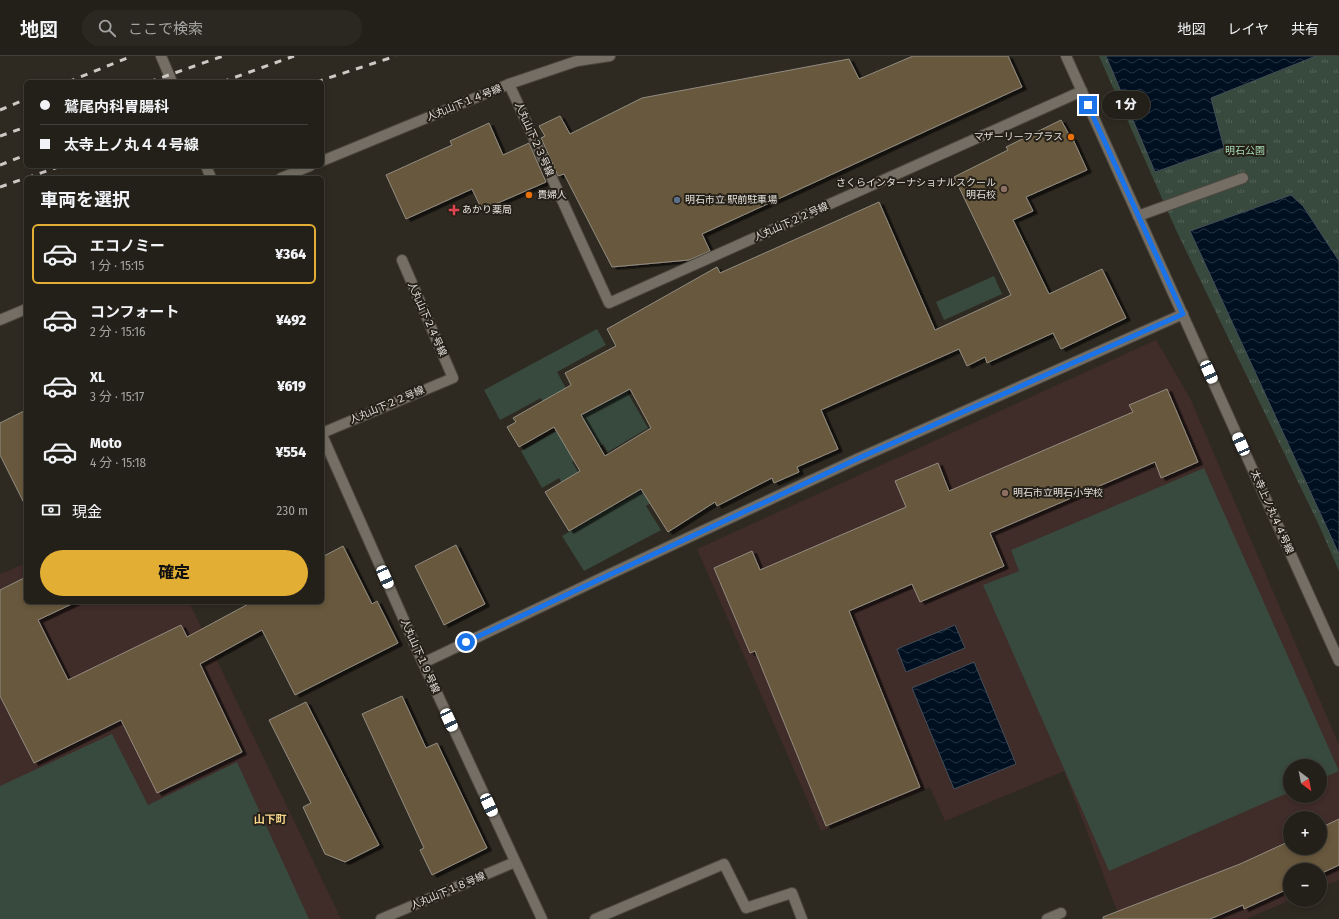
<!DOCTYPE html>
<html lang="ja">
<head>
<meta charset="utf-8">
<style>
  body { margin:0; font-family:"Fira Sans Condensed","Noto Sans JP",sans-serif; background:#2b2822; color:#f1f3f6; height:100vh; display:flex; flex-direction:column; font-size:15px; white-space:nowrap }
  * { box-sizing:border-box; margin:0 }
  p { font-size:13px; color:#a3a3a2 }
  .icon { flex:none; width:22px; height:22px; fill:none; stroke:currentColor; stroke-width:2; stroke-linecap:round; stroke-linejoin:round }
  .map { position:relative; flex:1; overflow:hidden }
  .drawer { position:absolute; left:24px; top:120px; width:300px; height:428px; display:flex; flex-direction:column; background:#232019; border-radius:6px; box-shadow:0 2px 6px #0003,0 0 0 1px #403e38 }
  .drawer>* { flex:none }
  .guide { position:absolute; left:24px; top:24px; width:300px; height:88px; border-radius:6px; box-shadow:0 2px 6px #0003,0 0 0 1px #403e38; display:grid; align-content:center; height:88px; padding:0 16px; background:#232019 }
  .needle { width:26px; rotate:148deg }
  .tools { position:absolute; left:1283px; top:703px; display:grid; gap:8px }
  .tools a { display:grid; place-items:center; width:44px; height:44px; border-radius:50%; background:#232019; box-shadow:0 2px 6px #0003,0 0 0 1px #403e38; font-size:20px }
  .end { position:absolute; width:18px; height:18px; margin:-9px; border:5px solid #1a73e8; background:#fff; box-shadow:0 0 0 2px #fff }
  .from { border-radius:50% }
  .bubble { position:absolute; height:28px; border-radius:14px; background:#232019; box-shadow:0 2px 6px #0003,0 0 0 1px #403e38; font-size:13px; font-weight:800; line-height:28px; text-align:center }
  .car { position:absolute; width:12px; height:24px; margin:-12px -6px; border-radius:5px; box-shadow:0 0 3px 1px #0007; background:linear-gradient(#fff 24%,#345 0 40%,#fff 0 76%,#345 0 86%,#fff 0) }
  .guide b { display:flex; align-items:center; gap:14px; height:38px; font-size:15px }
  .guide b+b { border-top:1px solid #403e38 }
  .guide i { width:10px; height:10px; background:#f1f3f6 }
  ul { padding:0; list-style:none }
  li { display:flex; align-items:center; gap:12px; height:60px; margin:0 8px 6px; padding:0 8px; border:2px solid transparent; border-radius:6px }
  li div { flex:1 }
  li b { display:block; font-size:15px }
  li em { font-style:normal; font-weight:800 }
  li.active { border-color:#e2af34 }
  li>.icon { width:36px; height:36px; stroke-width:1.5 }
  h2 { padding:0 16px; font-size:18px; line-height:48px }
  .pay { display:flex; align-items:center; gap:10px; height:44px; padding:0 16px; font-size:15px }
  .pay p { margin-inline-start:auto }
  .cta { display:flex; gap:8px; margin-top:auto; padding:8px 16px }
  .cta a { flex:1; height:46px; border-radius:24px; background:#e2af34; color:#111; font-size:16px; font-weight:800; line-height:46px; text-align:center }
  header { display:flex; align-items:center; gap:24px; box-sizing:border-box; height:56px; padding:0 20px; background:#232019; border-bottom:1px solid #403e38 }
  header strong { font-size:19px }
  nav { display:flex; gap:22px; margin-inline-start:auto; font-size:14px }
  .search { width:280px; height:36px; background:#2b2822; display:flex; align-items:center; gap:10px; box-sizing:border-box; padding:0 14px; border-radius:22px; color:#a3a3a2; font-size:15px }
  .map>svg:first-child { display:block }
  .education { fill:#402c29; fill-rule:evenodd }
  .grass { fill:url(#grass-tufts) }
  .garden { fill:#38493d }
  .water { fill:url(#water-waves); stroke:#444e59 }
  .building { fill:#68583e; stroke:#928c81; fill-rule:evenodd; filter:url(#shadow) }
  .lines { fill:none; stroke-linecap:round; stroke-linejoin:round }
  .minor-casing { stroke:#4c4840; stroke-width:12 }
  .minor { stroke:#746e64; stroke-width:10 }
  .rail { stroke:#cec9c4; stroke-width:3; stroke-dasharray:7 7; stroke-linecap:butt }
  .route { stroke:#1a73e8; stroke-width:5 }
  .food-dot { fill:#e8710a; stroke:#252018; stroke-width:1.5 }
  .education-dot { fill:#8d6e63; stroke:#252018; stroke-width:1.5 }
  .service-dot { fill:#5c6f8a; stroke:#252018; stroke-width:1.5 }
  .health-dot { fill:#e0444e; stroke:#252018; stroke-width:1.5 }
  .labels { text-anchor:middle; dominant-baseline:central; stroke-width:4; stroke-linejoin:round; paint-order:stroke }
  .street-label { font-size:10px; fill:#e4e0db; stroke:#252018 }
  .poi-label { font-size:10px; fill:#e4e0db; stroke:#252018; text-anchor:start }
  .park-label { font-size:10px; fill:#a7dbb5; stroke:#252018 }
  .neighbourhood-label { font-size:11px; font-weight:bold; fill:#f7d38a; stroke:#252018 }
</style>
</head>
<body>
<header>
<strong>地図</strong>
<div class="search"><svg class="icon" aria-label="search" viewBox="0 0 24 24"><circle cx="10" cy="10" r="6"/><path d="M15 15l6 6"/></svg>ここで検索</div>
<nav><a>地図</a><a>レイヤ</a><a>共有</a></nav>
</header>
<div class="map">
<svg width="1339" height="863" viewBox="0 0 1339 863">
  <defs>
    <pattern id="grass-tufts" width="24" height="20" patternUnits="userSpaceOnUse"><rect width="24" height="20" fill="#38493d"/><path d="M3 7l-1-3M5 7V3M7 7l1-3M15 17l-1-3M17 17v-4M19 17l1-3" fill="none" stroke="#556358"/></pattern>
    <pattern id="water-waves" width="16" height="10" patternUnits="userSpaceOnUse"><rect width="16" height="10" fill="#001021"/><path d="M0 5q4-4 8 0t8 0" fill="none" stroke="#253241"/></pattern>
    <filter id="shadow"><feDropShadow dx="4.5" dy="2.5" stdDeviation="0" flood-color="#0009"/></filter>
  </defs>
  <rect width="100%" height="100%" fill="#2f2a21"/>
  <!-- education -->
  <g class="education">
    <path d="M1156,284L1190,342L1339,689V824L1320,832V814H1290L1291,844L1246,863H1120L1064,715L945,765L930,731L821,775L697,493ZM1290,710H1320V740H1290ZM1290,762H1320V792H1290Z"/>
    <polygon points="26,507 26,546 189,546 341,863 0,863 0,516 1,518"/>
  </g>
  <!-- grass -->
  <polygon class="grass" points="1099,0 1339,0 1339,515 1318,467 1176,174"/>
  <!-- garden -->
  <g class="garden">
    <polygon points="994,220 1002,238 944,264 936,246"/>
    <polygon points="597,273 606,289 557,316 579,356 556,369 541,342 500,364 484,334"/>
    <polygon points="626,334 648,372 608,396 603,388 572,406 581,421 564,431 559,422 542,432 521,395"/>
    <polygon points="1204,412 1339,715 1320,723 1320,710 1290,710 1290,736 1109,815 983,529 1019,515 1011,494"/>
    <polygon points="667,418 675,432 646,450 661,474 584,515 562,480 595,461 592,457 611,446 614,451"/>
    <polygon points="112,678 148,749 237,706 309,863 0,863 0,730"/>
  </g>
  <!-- water -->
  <g class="water">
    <polygon points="1106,0 1316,0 1211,42 1224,92 1155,116"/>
    <polygon points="1291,139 1303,150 1339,205 1339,498 1190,175"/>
    <polygon points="955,569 965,592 906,616 897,593"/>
    <polygon points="974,606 1016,708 954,733 912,632"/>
  </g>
  <!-- building -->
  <g class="building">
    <polygon points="913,0 1008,0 1022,31 702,178 710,195 689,204 612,211 564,118 558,120 541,82 545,80 539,70 560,60 570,78 642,42 849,3 859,23"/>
    <path d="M1061,64L1071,82L1072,81L1087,114L1026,141L1033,155L1013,164L1049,238L1102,213L1126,262L1061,293L1053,277L987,307L985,301L967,310L959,293L821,354L838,393L797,411L799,416L774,427L772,422L717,450L715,446L668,476L641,433L569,475L545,436L580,415L554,371L519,391L507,371L516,366L513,362L571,329L565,317L616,290L607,273L717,211L720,217L879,146L935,274L1011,239L954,121L1008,94L1006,91ZM630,333L651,372L605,400L581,359Z"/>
    <polygon points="489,67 503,99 529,87 546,126 482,154 472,133 406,163 386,119 452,89 450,85"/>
    <polygon points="1167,333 1198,406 1161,422 1155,406 990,477 1004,510 920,546 912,528 849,555 920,731 826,770 755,595 750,597 714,512 752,495 760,514 906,451 895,425 938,407 949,435 1133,356 1129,349"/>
    <polygon points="26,354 26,451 0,399 0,367"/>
    <polygon points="456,489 485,548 444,569 415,510"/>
    <polygon points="343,490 372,548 377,545 398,587 295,639 262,574 200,608 242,696 157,737 121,664 34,707 0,640 0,534 26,521 26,546 76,546 38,564 68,624 181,569 187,581 252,546 322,546 322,501"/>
    <polygon points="402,640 426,692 437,687 487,792 432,819 420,794 424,792 362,658"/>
    <polygon points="306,646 379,789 345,806 325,798 303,751 311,747 269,664"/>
    <polygon points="1339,763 1339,809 1320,818 1320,814 1290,814 1290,832 1244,853 1243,849 1210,863 1103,863 1103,861 1240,808 1290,785 1290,792 1320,792 1320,772"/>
  </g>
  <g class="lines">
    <defs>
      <g id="minor">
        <polyline points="161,0 172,26"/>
        <polyline points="1066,0 1339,605"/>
        <polyline points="509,28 609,247 1082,35"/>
        <polyline points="322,105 509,28 577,5 610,0"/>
        <polyline points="206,110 211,122"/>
        <polyline points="281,122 310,110"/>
        <polyline points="1138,160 1243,122"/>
        <polyline points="0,264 26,253"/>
        <polyline points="322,377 453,322 402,204"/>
        <polyline points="322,379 423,607 542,863"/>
        <polyline points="423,607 610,518 857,403 1183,258"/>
        <polyline points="381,863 515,806"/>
        <polyline points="595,863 724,808 746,852 792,837 802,863"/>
        <polyline points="1047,863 1061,857"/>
      </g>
    </defs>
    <!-- minor casing -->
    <use href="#minor" class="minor-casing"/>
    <!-- minor -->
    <use href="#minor" class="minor"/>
    <!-- rail -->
    <g class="rail">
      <polyline points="68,26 132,0"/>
      <polyline points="149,26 223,0"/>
      <polyline points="222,26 294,0"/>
      <polyline points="316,26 396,0"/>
      <polyline points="0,54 26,43"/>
      <polyline points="0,80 26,71"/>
      <polyline points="0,109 26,99"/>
      <polyline points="0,131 61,110"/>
    </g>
  </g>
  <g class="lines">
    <!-- route -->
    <polyline class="route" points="466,586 857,403 1183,258 1088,49"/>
  </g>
  <!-- markers -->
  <g class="food-dot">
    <circle cx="1071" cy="81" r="4"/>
    <circle cx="529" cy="139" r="4"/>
  </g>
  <g class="education-dot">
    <circle cx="1004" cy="133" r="4"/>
    <circle cx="1005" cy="437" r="4"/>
  </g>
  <circle class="service-dot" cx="677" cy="144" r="4"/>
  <path class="health-dot" d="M452 148h4v4h4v4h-4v4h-4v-4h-4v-4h4z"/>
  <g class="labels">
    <!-- street labels -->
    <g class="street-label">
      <text transform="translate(464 47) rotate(-22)">人丸山下１４号線</text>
      <text transform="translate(534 83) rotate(66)">人丸山下２３号線</text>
      <text transform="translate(791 166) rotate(-24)">人丸山下２２号線</text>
      <text transform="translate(427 263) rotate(66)">人丸山下２４号線</text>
      <text transform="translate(387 349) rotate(-23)">人丸山下２２号線</text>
      <text transform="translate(1272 456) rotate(66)">太寺上ノ丸４４号線</text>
      <text transform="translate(420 600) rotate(66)">人丸山下１９号線</text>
      <text transform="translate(448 835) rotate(-23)">人丸山下１８号線</text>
    </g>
    <!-- poi labels -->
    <g class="poi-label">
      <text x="1063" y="81" text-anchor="end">マザーリーフプラス</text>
      <text x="996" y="127" text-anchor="end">さくらインターナショナルスクール<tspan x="996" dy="12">明石校</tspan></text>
      <text x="537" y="139">貴婦人</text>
      <text x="685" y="144">明石市立 駅前駐車場</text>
      <text x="462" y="154">あかり薬局</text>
      <text x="1013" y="437">明石市立明石小学校</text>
    </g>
    <!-- park labels -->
    <g class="park-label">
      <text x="1245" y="95">明石公園</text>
    </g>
    <!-- neighbourhood labels -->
    <g class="neighbourhood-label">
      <text x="270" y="763">山下町</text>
    </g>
  </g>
</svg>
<div class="tools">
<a><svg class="needle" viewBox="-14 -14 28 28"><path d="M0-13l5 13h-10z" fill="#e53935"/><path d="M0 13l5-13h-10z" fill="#a3a3a2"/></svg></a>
<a>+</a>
<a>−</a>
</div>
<i class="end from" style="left:466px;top:586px"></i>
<i class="end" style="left:1088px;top:49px"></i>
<div class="bubble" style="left:1102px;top:35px;width:48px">1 分</div>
<i class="car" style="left:1209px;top:316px;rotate:156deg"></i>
<i class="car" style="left:1241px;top:388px;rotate:336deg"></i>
<i class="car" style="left:385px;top:521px;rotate:156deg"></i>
<i class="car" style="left:449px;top:664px;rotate:155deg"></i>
<i class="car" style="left:489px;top:749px;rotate:155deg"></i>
<div class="guide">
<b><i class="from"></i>鷲尾内科胃腸科</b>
<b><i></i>太寺上ノ丸４４号線</b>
</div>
<section class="drawer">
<h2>車両を選択</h2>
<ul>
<li class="active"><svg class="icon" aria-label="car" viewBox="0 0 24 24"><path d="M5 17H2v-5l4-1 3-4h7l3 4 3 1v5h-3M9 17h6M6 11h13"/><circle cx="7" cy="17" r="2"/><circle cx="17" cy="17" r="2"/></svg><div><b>エコノミー</b><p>1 分 · 15:15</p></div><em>¥364</em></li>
<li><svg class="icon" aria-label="car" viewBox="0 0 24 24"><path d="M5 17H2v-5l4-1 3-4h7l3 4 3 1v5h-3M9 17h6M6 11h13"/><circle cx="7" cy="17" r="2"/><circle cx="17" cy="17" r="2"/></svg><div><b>コンフォート</b><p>2 分 · 15:16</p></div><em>¥492</em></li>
<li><svg class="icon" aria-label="car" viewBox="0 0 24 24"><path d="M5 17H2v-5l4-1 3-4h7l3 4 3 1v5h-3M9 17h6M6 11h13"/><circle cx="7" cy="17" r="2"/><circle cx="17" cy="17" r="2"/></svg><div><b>XL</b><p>3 分 · 15:17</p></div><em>¥619</em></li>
<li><svg class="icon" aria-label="car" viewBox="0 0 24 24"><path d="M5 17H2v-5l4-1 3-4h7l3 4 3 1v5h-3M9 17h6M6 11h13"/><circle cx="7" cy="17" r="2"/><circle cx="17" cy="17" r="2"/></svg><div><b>Moto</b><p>4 分 · 15:18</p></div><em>¥554</em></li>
</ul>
<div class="pay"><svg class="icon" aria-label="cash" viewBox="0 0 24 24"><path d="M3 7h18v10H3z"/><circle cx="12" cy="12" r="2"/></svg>現金<p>230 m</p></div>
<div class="cta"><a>確定</a></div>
</section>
</div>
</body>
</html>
